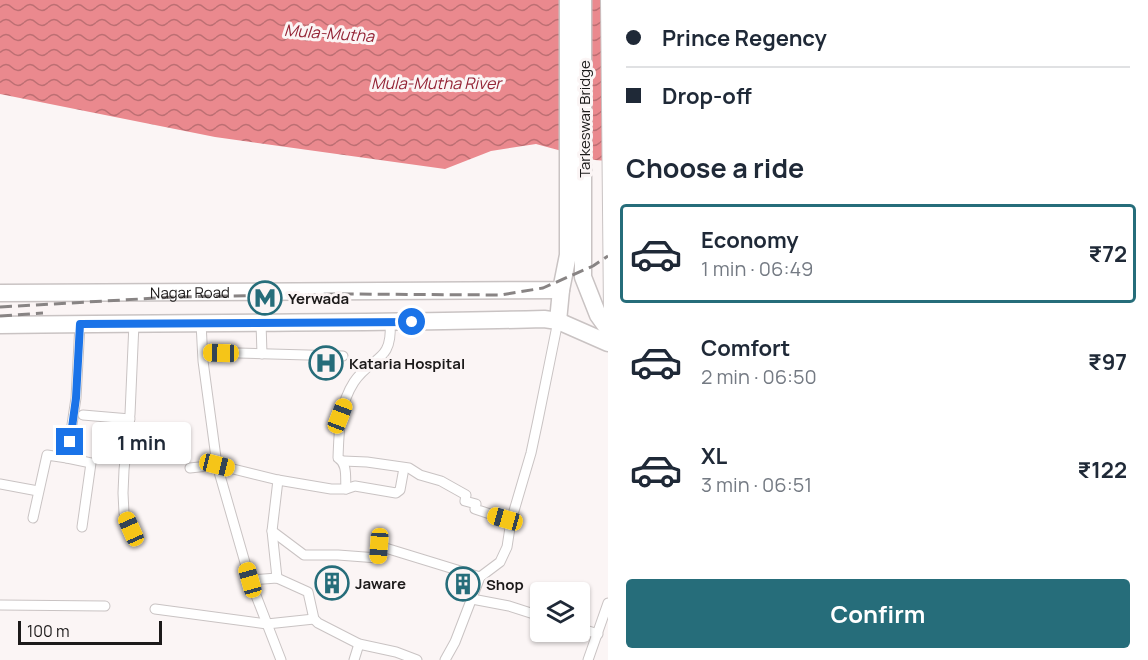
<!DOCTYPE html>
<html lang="en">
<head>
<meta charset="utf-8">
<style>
  body { margin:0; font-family:Manrope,sans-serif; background:#f6f6f7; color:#1f2937; height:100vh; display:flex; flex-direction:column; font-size:22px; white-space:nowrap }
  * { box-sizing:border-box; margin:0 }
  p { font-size:20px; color:#747a83 }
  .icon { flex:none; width:33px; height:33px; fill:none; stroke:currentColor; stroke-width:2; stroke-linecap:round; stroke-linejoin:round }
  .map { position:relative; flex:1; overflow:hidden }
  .details { display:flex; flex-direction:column; background:#fff; width:540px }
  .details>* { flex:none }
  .top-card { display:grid; align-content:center; height:132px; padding:0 18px; background:#fff }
  .controls { position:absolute; left:530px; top:582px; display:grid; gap:12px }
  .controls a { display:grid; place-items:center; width:60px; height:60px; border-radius:6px; background:#fff; box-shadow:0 2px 4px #0004; font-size:30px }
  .scale { position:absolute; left:18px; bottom:15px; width:144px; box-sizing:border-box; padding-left:6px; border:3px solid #1c1a1a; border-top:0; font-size:16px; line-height:21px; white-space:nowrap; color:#1c1a1a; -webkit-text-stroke:4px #fbf5f5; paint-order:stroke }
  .end { position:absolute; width:27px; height:27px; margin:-14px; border:8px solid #1a73e8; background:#fff; box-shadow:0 0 0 3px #fff }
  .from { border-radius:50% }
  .bubble { position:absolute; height:42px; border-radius:6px; background:#fff; box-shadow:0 2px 4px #0004; font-size:20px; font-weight:700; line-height:42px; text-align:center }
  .car { position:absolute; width:18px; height:36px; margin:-18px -9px; border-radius:8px; box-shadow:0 0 4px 2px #0007; background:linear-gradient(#f5c518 24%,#345 0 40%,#f5c518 0 76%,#345 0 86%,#f5c518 0) }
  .top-card b { display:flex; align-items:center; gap:21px; height:57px; font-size:22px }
  .top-card b+b { border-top:2px solid #e0e1e3 }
  .top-card i { width:15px; height:15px; background:#1f2937 }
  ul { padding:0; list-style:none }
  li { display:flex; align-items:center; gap:18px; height:99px; margin:0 12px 9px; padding:0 6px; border:3px solid transparent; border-radius:6px }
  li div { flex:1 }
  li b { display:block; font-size:22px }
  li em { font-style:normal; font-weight:700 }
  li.active { border-color:#266d7a }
  li>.icon { width:54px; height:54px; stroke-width:1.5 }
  h2 { padding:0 18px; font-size:27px; line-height:72px }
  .button { display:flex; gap:12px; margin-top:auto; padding:12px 18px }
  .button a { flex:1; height:69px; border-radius:6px; background:#266d7a; color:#fff; font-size:24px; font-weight:700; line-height:69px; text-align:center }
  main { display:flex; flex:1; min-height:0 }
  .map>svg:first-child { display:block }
  .water { fill:url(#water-waves) }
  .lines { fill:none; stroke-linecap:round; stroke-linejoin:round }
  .pedestrian-casing { stroke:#c9c3c3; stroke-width:10 }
  .minor-casing { stroke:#c9c3c3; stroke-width:11 }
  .trunk-casing { stroke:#c9c3c3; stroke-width:19 }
  .pedestrian { stroke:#fff; stroke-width:8 }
  .minor { stroke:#fff; stroke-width:9 }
  .trunk { stroke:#fff; stroke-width:16 }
  .rail { stroke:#888484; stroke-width:3; stroke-dasharray:12 6; stroke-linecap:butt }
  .route { stroke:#1a73e8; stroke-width:8 }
  .labels { text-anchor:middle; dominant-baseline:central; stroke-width:6; stroke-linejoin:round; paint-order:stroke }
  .street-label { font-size:15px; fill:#1c1a1a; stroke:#fbf5f5 }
  .poi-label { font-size:15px; font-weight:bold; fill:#1c1a1a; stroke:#fbf5f5; text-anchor:start }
  .water-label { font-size:16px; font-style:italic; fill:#942335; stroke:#fbf5f5 }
</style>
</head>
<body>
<main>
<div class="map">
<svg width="608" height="660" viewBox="0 0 608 660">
  <defs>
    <pattern id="water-waves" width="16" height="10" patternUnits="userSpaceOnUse" patternTransform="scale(1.5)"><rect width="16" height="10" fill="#ea898e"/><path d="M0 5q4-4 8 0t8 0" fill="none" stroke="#bd6f73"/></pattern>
  </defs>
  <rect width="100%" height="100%" fill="#fbf5f5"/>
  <!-- water -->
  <polygon class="water" points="0,0 608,0 608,161 595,160 536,144 491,151 445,169 215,137 0,94"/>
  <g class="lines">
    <defs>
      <polyline id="pedestrian" points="605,0 608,313"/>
      <g id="minor">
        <polyline points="201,323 203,361 217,465 250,580 281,660"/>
        <polyline points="261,323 262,354"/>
        <polyline points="80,324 76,398 67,458 91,463 82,527"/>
        <polyline points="203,352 343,356"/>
        <polyline points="83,415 130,419"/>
        <polyline points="343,461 367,462 409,468 420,475 441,481 466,495 465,501 476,504 475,509 511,521"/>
        <polyline points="190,468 217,465 278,480 331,489 346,489 355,486 396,493 400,490 404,468"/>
        <polyline points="0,484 38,491"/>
        <path d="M346,489C345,478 348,464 338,458C339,432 339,405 354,382C371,356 393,363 390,323"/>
        <polyline points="33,518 47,455 67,458"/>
        <polyline points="131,529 124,513 123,493 124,470 130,414 134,323"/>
        <polyline points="272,531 304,555 338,555 378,558 379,546 480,577"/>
        <polyline points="277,578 272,531 278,480"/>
        <polyline points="250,580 277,578 308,592 314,619 318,623 359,644 396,652 417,660"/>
        <polyline points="472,599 509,606 540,616"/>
        <polyline points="0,605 105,606"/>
        <polyline points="155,609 267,624 314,619"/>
        <polyline points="579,628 598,634"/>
        <polyline points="354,660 359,644"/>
        <polyline points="445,660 455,642 480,577 500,562 507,547 511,521 531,453 538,420 558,321"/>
        <polyline points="588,660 608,603"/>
      </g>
      <g id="trunk">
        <polyline points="583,0 583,277 598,315 608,329"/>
        <path id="s1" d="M0,293L561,290L568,255V0"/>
        <polyline points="558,321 561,290"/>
        <path d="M0,325C181,322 363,324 544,319L558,321L608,343"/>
      </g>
    </defs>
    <!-- pedestrian casing -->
    <use href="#pedestrian" class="pedestrian-casing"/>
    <!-- minor casing -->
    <use href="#minor" class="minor-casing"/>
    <!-- trunk casing -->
    <use href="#trunk" class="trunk-casing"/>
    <!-- pedestrian -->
    <use href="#pedestrian" class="pedestrian"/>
    <!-- minor -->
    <use href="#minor" class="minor"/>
    <!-- trunk -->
    <use href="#trunk" class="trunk"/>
    <!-- rail -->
    <g class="rail">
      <polyline points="0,307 175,297 340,294 501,295 543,288 593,266 608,256"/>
      <polyline points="0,316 43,313"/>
    </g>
  </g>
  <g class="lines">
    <!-- route -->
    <polyline class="route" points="70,442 76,398 80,324 412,322"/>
  </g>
  <!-- icons -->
  <defs>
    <symbol id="metro-ring" viewBox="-11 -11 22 22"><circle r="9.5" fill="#fbf5f5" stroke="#266d7a" stroke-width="1.5"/><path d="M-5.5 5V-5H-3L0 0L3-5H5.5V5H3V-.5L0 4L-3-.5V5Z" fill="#266d7a"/></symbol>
    <symbol id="hospital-ring" viewBox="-11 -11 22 22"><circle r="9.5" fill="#fbf5f5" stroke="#266d7a" stroke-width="1.5"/><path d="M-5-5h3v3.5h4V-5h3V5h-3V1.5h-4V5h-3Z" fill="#266d7a"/></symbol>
    <symbol id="building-ring" viewBox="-11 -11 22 22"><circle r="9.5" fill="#fbf5f5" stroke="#266d7a" stroke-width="1.5"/><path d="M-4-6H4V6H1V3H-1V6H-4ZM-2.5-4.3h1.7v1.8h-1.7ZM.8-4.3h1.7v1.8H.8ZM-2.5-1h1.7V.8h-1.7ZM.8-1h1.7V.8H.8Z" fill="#266d7a"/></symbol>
  </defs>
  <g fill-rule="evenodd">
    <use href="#metro-ring" x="246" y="279" width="38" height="38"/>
    <use href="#hospital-ring" x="307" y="344" width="38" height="38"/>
    <use href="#building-ring" x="313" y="564" width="38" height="38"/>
    <use href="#building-ring" x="444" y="565" width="38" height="38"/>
  </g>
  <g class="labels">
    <!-- street labels -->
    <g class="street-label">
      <text transform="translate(584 119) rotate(-90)">Tarkeswar Bridge</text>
      <text stroke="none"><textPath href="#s1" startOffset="190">Nagar Road</textPath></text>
    </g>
    <!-- poi labels -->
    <g class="poi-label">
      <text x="288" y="298">Yerwada</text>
      <text x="349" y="363">Kataria Hospital</text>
      <text x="355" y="583">Jaware</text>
      <text x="486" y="584">Shop</text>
    </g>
    <!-- water labels -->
    <g class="water-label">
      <text transform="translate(329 33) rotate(4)">Mula-Mutha</text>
      <text x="436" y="83">Mula-Mutha River</text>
    </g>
  </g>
</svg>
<div class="controls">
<a><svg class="icon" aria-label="layers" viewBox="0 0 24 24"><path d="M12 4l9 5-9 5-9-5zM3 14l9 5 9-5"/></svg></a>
</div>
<div class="scale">100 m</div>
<i class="end from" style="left:412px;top:322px"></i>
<i class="end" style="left:70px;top:442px"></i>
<div class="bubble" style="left:92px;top:422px;width:99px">1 min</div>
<i class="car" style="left:221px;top:353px;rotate:271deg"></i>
<i class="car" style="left:340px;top:416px;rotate:21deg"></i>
<i class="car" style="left:217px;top:465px;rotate:104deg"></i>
<i class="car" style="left:505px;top:519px;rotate:286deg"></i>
<i class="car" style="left:131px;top:529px;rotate:336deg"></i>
<i class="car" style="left:379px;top:546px;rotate:184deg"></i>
<i class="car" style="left:250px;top:580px;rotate:344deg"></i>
</div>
<section class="details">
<div class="top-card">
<b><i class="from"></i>Prince Regency</b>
<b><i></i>Drop-off</b>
</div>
<h2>Choose a ride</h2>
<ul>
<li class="active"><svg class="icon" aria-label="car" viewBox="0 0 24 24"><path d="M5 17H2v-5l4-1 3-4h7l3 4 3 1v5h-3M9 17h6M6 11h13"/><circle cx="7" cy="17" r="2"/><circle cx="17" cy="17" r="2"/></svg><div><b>Economy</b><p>1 min · 06:49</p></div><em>₹72</em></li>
<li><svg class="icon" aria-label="car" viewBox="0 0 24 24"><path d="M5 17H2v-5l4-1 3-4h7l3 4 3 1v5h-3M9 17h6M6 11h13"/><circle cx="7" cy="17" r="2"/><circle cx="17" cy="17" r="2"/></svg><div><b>Comfort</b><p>2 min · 06:50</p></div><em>₹97</em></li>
<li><svg class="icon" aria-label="car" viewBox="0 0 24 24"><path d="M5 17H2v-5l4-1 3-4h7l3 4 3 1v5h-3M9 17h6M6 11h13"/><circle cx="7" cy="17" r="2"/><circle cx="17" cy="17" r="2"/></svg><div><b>XL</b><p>3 min · 06:51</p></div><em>₹122</em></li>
</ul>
<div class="button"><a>Confirm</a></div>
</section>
</main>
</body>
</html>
